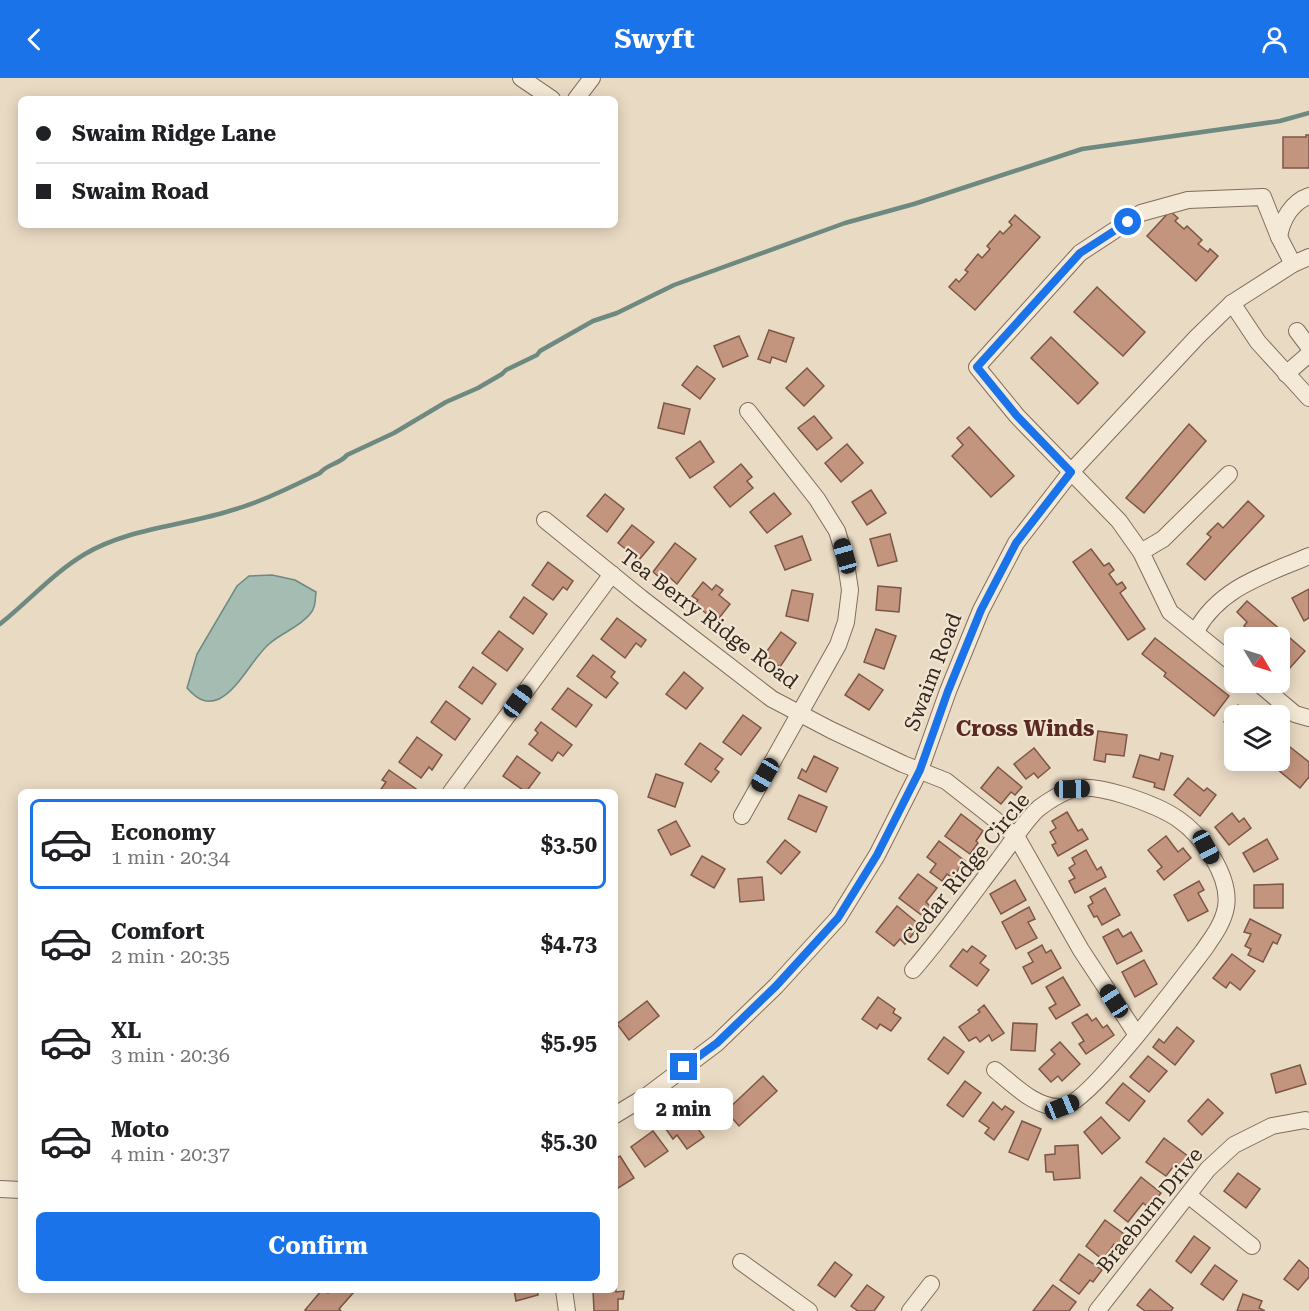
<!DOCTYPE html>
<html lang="en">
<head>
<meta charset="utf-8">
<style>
  body { margin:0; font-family:"Roboto Serif",serif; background:#f2f2f2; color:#202124; height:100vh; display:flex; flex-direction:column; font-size:22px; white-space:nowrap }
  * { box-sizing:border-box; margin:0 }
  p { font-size:20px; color:#757577 }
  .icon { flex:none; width:33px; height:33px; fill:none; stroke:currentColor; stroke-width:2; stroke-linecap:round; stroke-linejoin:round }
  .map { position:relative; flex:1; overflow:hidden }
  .details { position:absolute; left:18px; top:711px; width:600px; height:504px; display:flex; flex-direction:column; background:#fff; border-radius:9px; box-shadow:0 3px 15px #0003 }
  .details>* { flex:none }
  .guide { position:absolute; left:18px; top:18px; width:600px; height:132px; border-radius:9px; box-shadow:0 3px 15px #0003; display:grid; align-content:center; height:132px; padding:0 18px; background:#fff }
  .needle { width:39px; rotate:128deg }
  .controls { position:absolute; left:1224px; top:549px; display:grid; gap:12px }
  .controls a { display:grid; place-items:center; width:66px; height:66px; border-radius:9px; background:#fff; box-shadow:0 3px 15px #0003; font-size:30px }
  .end { position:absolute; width:27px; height:27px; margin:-14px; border:8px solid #1a73e8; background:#fff; box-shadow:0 0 0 3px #fff }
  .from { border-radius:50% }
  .bubble { position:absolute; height:42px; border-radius:9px; background:#fff; box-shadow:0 3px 15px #0003; font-size:20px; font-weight:700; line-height:42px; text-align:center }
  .car { position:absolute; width:18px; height:36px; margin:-18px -9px; border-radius:8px; box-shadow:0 0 4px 2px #0007; background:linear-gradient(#222 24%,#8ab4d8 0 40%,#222 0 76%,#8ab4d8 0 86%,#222 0) }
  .guide b { display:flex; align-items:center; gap:21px; height:57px; font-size:22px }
  .guide b+b { border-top:2px solid #e0e0e0 }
  .guide i { width:15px; height:15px; background:#202124 }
  ul { padding:10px 0 0; list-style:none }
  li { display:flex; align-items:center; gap:18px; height:90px; margin:0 12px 9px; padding:0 6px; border:3px solid transparent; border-radius:9px }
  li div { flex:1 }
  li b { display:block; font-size:22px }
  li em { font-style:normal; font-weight:700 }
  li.on { border-color:#1a73e8 }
  li>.icon { width:54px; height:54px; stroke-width:1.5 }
  .action { display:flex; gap:12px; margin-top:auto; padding:12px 18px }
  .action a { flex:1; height:69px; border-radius:9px; background:#1a73e8; color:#fff; font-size:24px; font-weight:700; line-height:69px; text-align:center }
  header { display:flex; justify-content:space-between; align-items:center; height:78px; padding:0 18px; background:#1a73e8; color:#fff; font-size:27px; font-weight:700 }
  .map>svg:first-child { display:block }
  .water { fill:#a5bcb3; stroke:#6d8980; stroke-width:1.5 }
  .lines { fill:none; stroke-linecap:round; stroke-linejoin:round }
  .stream { stroke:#6d8980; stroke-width:4.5 }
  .building { fill:#c3947e; stroke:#7d5645; stroke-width:1.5 }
  .street-casing { stroke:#816d5c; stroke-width:18 }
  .street { stroke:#f4e9d6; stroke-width:16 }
  .route { stroke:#1a73e8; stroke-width:8 }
  .labels { text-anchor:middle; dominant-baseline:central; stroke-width:4.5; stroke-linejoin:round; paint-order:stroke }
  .street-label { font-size:21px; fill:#33271f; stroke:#f1e5d2 }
  .neighbourhood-label { font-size:22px; font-weight:bold; fill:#5a2a23; stroke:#f1e5d2 }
</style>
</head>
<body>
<header><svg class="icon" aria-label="back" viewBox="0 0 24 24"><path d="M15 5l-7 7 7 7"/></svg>Swyft<svg class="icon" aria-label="person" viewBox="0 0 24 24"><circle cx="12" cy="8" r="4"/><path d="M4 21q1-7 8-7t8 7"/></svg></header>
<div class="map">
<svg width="1309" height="1233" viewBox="0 0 1309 1233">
  <rect width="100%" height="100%" fill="#e9dac4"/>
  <!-- water -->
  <path class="water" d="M272,497L295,502L316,514C315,522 316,529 310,536C300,549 281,555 269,566C252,581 239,611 219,621C205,627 196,620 187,610L197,576L237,508L249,498Z"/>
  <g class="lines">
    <!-- stream -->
    <path class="stream" d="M0,546C29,523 53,495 85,476C127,451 180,448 226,434C259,425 289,410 320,395C327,386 340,386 347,377L394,355L446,324L478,310L502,296L506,292L537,277L540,273L593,243L617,235L674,207L845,145L914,126L1082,71L1280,43L1309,35"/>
  </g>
  <!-- building -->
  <g class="building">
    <polygon points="1306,57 1309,57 1309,90 1283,90 1283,59 1306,59"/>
    <polygon points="1170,133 1178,140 1175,143 1184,151 1187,148 1202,162 1198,166 1208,174 1210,171 1218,178 1196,203 1147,158"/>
    <polygon points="1015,137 1040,159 975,232 949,209 956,201 959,204 968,194 965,192 978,176 982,180 990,171 987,168 1000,153 1003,156 1012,147 1009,144"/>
    <polygon points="1097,209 1145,254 1123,278 1074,234"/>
    <polygon points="769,252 794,260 786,284 772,279 770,285 758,281"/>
    <polygon points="739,258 748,278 723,289 714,268"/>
    <polygon points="1051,259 1098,305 1078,326 1031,280"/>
    <polygon points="697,288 715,301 700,321 682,307"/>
    <polygon points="807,290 824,308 804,328 786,310"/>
    <polygon points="664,325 690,331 684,356 658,350"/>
    <polygon points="814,338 832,360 817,372 798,350"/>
    <polygon points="1189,346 1206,363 1144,435 1126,420"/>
    <polygon points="969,349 1014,398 991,419 952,378 963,367 957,360"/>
    <polygon points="700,363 714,384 690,400 676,380"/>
    <polygon points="847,366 863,385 841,404 825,385"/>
    <polygon points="741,386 752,399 747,403 753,410 730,429 714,409"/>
    <polygon points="871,412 886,435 867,447 852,424"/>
    <polygon points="774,415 791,436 767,455 750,434"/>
    <polygon points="605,416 624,431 607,454 587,438"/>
    <polygon points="1248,423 1264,438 1205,502 1187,486 1211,459 1207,456 1218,445 1223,450"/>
    <polygon points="632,447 654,464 639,482 618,465"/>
    <polygon points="890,456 897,483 878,488 870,461"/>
    <polygon points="802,458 811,482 785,492 775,468"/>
    <polygon points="675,465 696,481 677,506 669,499 665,504 653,494"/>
    <polygon points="1091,471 1104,488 1109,485 1114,492 1109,496 1117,507 1122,504 1126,510 1120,515 1145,551 1128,562 1073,484"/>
    <polygon points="548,484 573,503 567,512 563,509 553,522 532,507"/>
    <polygon points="703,504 712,512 716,507 723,512 719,517 730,526 716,544 695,526 698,522 692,518"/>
    <polygon points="878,508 901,510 899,534 876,532"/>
    <polygon points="1309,511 1309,540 1304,543 1292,520"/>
    <polygon points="792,512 813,516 808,543 786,538"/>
    <polygon points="524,519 547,536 533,556 510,539"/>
    <polygon points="1247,523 1305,573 1289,591 1280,583 1280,560 1257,560 1244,548 1247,544 1237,534"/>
    <polygon points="617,540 646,562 641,569 636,565 625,580 601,561"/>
    <polygon points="876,551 896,558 884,591 864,584"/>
    <polygon points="499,553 523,571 507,593 482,575"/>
    <polygon points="781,554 796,565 780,589 764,577"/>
    <polygon points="1155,560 1229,618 1214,638 1164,598 1166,595 1142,576"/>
    <polygon points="593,577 615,594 611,599 618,605 606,620 577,598"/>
    <polygon points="473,589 496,606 482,626 459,609"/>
    <polygon points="684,594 703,610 686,631 666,616"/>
    <polygon points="859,596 883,612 869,632 845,617"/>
    <polygon points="568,610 592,627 576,649 552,631"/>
    <polygon points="446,623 470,641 455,662 431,644"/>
    <polygon points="1238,627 1250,638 1234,638 1234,652 1224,644"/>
    <polygon points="743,637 761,650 741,677 723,664"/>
    <polygon points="541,644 572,667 563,678 558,674 552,683 529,666 538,655 535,652"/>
    <polygon points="1098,653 1127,657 1124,678 1106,676 1105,684 1094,682"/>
    <polygon points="1280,656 1287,662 1281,669 1286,674 1290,669 1309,684 1309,699 1300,710 1266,682 1280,682"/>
    <polygon points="417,659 442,677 432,692 429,689 421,700 399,684"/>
    <polygon points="700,665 723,681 715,691 719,694 711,704 685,686"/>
    <polygon points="1034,670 1050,690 1038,700 1034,695 1026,701 1014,686"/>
    <polygon points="1161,675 1173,678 1164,712 1154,709 1155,705 1133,699 1140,677 1159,682"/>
    <polygon points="517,678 540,695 526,714 503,698"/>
    <polygon points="814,678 838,690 826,714 798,700 802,691 806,694"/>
    <polygon points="998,689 1022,709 1015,717 1011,714 1001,726 981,710"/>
    <polygon points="389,692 416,711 414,714 379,714 386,704 382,702"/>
    <polygon points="656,696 683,705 675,729 648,719"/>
    <polygon points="1188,700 1204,713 1207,710 1216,717 1200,738 1174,717"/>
    <polygon points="799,717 827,729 816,754 788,741"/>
    <polygon points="1067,734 1078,753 1082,751 1088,761 1058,778 1052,767 1056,765 1050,754 1056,750 1052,743"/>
    <polygon points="1232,735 1239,744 1244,740 1251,750 1229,767 1215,749"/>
    <polygon points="961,736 983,753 976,763 978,765 970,776 945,758"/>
    <polygon points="676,743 690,768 671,777 658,752"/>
    <polygon points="1166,758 1178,774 1183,770 1191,780 1164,802 1157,793 1162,789 1148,772"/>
    <polygon points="1267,761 1278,781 1254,794 1243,775"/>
    <polygon points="785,762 800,774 781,796 767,784"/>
    <polygon points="939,763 965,783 952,800 947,796 942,803 930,794 936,786 927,779"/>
    <polygon points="1086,772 1097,792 1101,789 1106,799 1075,815 1069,803 1075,800 1069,790 1075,786 1072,780"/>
    <polygon points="702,778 725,791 714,810 691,797"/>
    <polygon points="918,796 937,810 926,824 931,829 924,839 899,820"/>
    <polygon points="762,799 764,822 740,824 738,801"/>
    <polygon points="1015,802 1026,822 1001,836 990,816"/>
    <polygon points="1199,803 1204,812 1198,815 1208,833 1188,843 1174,817"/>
    <polygon points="1283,806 1283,830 1254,830 1254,807"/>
    <polygon points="1105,810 1120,837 1102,847 1097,838 1094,839 1088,828 1093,825 1090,819"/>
    <polygon points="897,828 920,847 905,866 900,861 894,868 876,854"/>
    <polygon points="1029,829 1035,841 1028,844 1037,860 1016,871 1002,844"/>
    <polygon points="1250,841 1281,857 1277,866 1273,864 1263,884 1248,877 1251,871 1245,868 1251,856 1244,854"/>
    <polygon points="1118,851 1123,859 1131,854 1142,873 1117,886 1103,859"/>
    <polygon points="1042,867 1046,875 1051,872 1061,890 1032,906 1023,889 1033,884 1028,875"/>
    <polygon points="972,868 986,878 980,885 989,892 977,908 950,888 963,871 967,874"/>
    <polygon points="1232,876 1255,893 1240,912 1230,904 1226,910 1213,900"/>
    <polygon points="1144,882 1157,906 1135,919 1122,894"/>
    <polygon points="1063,899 1080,927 1056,941 1049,930 1056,926 1046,909"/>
    <polygon points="878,919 895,931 893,935 901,940 891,953 880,946 877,951 862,941"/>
    <polygon points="647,923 659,938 629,962 617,946"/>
    <polygon points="984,927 1004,955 992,963 989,957 980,964 976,959 969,963 959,949 980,934 978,932"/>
    <polygon points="1087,936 1092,943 1096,940 1103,950 1107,947 1114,957 1086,976 1079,966 1084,963 1072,945"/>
    <polygon points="1013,945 1037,946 1035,973 1011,972"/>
    <polygon points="1177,949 1194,963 1175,987 1153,969 1159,961 1164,965"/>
    <polygon points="944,959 964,974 948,996 928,981"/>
    <polygon points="1060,964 1080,986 1062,1003 1058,998 1051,1004 1039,991 1055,976 1051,972"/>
    <polygon points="1148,978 1167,993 1149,1014 1130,999"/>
    <polygon points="1300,987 1306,1006 1276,1015 1271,996"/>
    <polygon points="763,998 777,1013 739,1048 726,1033"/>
    <polygon points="965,1003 981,1015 963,1039 947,1027"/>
    <polygon points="1123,1005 1145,1023 1129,1043 1106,1025"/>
    <polygon points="1208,1021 1223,1035 1202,1057 1188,1043"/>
    <polygon points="993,1024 1002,1032 1005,1028 1014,1034 994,1062 985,1055 989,1050 979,1043"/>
    <polygon points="684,1032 704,1059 687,1071 677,1057 673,1061 663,1047"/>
    <polygon points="1101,1039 1120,1060 1102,1076 1084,1054"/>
    <polygon points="1022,1043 1041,1051 1028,1082 1009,1074"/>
    <polygon points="653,1053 668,1073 645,1089 631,1069"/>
    <polygon points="1164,1060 1189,1079 1182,1089 1176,1085 1166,1098 1146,1084"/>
    <polygon points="1078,1067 1080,1100 1054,1102 1053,1094 1046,1094 1045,1077 1055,1076 1055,1068"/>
    <polygon points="620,1078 634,1100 615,1112 615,1081"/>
    <polygon points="1238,1095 1260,1111 1246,1130 1224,1113"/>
    <polygon points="1141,1099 1161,1115 1149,1130 1143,1125 1128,1144 1114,1133"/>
    <polygon points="1105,1142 1128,1159 1119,1170 1114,1166 1103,1182 1086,1168"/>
    <polygon points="1194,1158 1210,1170 1191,1195 1176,1183"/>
    <polygon points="1079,1176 1102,1192 1093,1204 1090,1202 1079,1216 1060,1202"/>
    <polygon points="1299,1182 1309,1191 1309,1199 1298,1212 1284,1201"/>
    <polygon points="835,1184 852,1197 835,1219 818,1207"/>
    <polygon points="1215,1187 1237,1203 1223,1222 1201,1206"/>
    <polygon points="615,1205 616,1214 624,1213 623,1221 618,1221 618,1233 594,1233 593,1212 615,1212"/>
    <polygon points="867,1207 884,1219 874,1233 858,1233 851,1228"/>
    <polygon points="1053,1207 1076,1224 1069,1233 1033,1233"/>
    <polygon points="1150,1211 1173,1230 1171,1233 1145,1233 1137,1227"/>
    <polygon points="322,1212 328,1215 330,1212 349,1212 353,1215 339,1231 341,1233 307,1233 305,1232"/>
    <polygon points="514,1212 537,1212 538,1217 516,1223"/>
    <polygon points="1243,1216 1262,1223 1259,1230 1265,1233 1237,1233"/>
  </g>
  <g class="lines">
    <defs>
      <g id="street">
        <polyline points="521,0 552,21"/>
        <polyline points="576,21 592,0"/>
        <path d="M1279,159C1282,141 1292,124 1309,118"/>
        <polyline points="1232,225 1258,264 1309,320"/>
        <polyline points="1297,253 1309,269"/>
        <polyline points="1286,296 1309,276"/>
        <polyline points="545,442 641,520 772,621 831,652 903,686 946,703 1016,758 1081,872 1137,957"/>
        <polyline points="1141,474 1163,461 1229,396"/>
        <path d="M1196,553C1220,509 1265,497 1309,478"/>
        <polyline points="1234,586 1170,534 1141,474 1119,443 1017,338 977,289 1080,175 1141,135 1188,122 1263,119 1279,159 1293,186"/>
        <polyline points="1257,604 1295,636 1309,640"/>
        <polyline points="451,714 612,496"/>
        <polyline points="742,738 838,567 846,544 850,512 845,479 837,453 817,421 748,333"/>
        <path d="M913,892C944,856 971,818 999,781C1011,766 1025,742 1039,730C1047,724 1060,716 1070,712C1093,702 1158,727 1178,741C1202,757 1231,799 1226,829C1223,846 1212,860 1203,873C1182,900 1088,1027 1062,1029C1036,1031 1013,1006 995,992"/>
        <polyline points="615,1037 648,1017 717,965 776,908 838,840 877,777 920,692 948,613 981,532 1016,465 1071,394 1197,259 1232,225 1293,186 1309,179"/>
        <polyline points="0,1111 21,1112"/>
        <polyline points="1188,1117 1252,1168"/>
        <polyline points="741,1184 809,1233"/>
        <polyline points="564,1212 567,1233"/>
        <polyline points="910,1233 931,1206"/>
        <polyline points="1097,1233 1208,1091 1234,1067 1272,1048 1305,1042 1309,1043"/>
      </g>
    </defs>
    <!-- street casing -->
    <use href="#street" class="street-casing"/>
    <!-- street -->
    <use href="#street" class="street"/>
  </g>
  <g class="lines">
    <!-- route -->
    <polyline class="route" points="684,989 717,965 776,908 838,840 877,777 920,692 948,613 981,532 1016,465 1071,394 1017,338 977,289 1080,175 1128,144"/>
  </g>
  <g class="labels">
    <!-- street labels -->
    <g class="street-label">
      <text transform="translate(709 541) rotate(37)">Tea Berry Ridge Road</text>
      <text transform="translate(933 594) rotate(-69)">Swaim Road</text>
      <text transform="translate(966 791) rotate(-51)">Cedar Ridge Circle</text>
      <text transform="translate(1150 1132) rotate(-51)">Braeburn Drive</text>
    </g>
    <!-- neighbourhood labels -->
    <g class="neighbourhood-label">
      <text x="1025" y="650">Cross Winds</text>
    </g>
  </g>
</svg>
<div class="controls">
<a><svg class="needle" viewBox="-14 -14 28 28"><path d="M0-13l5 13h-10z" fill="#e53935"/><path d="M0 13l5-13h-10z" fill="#757577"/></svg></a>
<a><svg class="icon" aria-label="layers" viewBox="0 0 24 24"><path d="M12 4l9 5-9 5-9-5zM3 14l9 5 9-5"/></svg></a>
</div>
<i class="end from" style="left:1128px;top:144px"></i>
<i class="end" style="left:684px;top:989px"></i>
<div class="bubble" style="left:634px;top:1010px;width:99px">2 min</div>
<i class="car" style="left:845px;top:478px;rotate:344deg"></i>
<i class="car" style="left:518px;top:623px;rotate:36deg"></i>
<i class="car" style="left:765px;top:697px;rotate:210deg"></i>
<i class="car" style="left:1072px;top:711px;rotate:89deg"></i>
<i class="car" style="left:1206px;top:769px;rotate:152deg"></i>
<i class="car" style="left:1114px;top:923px;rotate:327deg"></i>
<i class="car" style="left:1062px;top:1029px;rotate:68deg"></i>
<div class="guide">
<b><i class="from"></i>Swaim Ridge Lane</b>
<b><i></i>Swaim Road</b>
</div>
<section class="details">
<ul>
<li class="on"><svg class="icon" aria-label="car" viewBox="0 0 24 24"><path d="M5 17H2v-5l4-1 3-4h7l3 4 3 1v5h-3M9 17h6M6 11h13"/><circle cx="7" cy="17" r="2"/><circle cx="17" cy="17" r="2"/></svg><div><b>Economy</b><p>1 min · 20:34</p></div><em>$3.50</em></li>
<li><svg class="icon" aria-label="car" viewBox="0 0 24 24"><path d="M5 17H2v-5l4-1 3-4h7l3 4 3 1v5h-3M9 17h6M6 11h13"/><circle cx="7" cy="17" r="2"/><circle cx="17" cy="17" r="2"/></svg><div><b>Comfort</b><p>2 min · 20:35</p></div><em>$4.73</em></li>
<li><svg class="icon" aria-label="car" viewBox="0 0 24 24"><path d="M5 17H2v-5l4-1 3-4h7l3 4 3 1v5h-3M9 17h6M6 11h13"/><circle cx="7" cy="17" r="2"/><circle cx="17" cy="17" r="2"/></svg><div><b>XL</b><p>3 min · 20:36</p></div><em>$5.95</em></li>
<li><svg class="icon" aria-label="car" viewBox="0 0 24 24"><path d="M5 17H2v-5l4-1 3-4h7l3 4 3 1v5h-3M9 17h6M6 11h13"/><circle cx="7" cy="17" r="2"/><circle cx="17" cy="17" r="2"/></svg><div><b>Moto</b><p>4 min · 20:37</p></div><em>$5.30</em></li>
</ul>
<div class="action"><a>Confirm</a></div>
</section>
</div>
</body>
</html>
